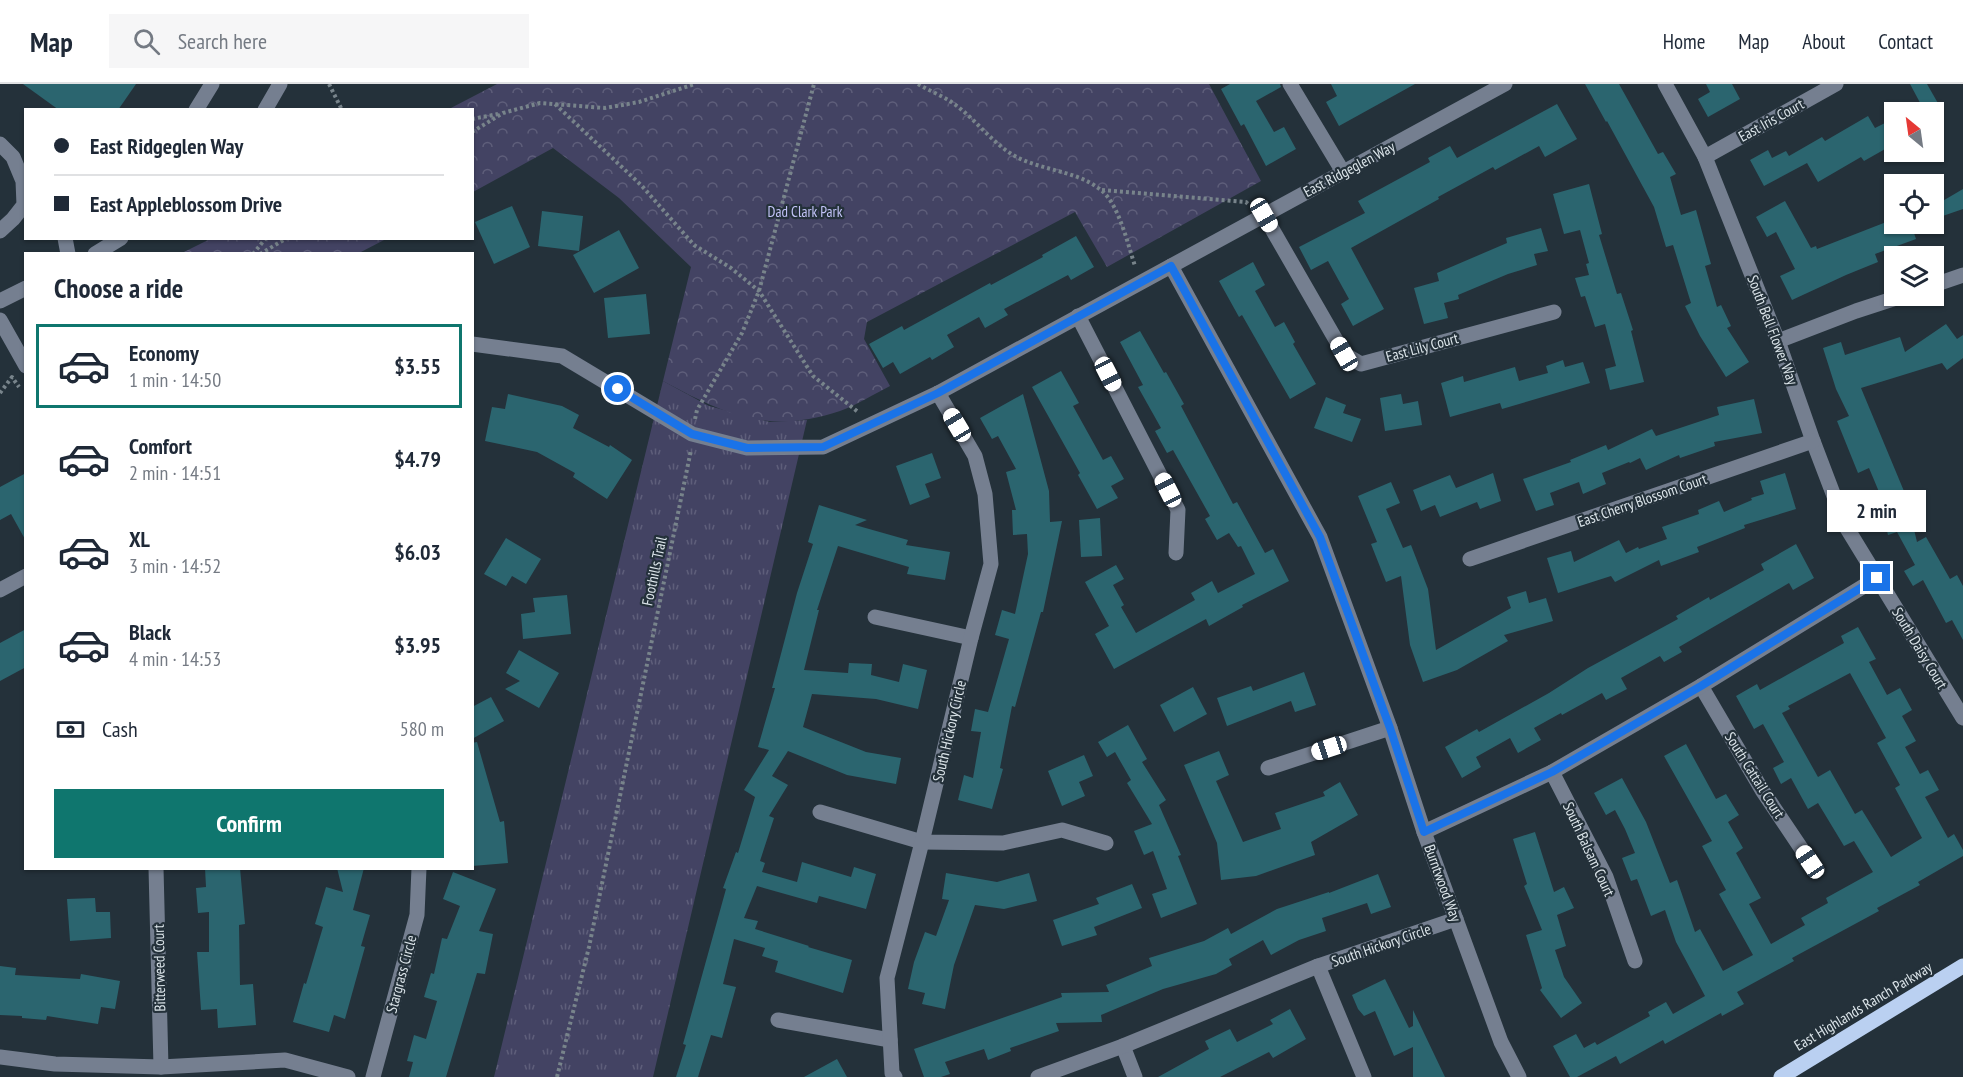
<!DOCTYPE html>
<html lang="en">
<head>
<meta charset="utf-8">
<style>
  body { margin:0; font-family:"PT Sans Narrow",sans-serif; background:#f6f6f7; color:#1f2937; height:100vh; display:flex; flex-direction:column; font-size:22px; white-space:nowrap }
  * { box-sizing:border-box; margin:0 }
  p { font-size:20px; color:#747a83 }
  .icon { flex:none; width:33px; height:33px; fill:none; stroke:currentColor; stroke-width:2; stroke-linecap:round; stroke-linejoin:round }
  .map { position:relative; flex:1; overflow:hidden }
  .panel { position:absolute; left:24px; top:168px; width:450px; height:618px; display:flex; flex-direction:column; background:#fff; border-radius:0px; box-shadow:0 2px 4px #0004 }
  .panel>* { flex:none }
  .top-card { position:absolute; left:24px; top:24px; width:450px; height:132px; border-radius:0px; box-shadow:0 2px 4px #0004; display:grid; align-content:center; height:132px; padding:0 30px; background:#fff }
  .needle { width:39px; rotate:331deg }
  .buttons { position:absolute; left:1884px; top:18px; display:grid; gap:12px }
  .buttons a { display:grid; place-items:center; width:60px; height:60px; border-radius:0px; background:#fff; box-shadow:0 2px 4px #0004; font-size:30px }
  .end { position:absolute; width:27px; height:27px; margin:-14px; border:8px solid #1a73e8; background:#fff; box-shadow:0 0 0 3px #fff }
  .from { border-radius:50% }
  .bubble { position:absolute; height:42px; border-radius:0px; background:#fff; box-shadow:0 2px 4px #0004; font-size:20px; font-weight:700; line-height:42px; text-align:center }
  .car { position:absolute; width:18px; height:36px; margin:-18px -9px; border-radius:8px; box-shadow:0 0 4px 2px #0007; background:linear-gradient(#fff 24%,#345 0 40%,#fff 0 76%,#345 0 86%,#fff 0) }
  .top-card b { display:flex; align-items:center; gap:21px; height:57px; font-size:22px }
  .top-card b+b { border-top:2px solid #e0e1e3 }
  .top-card i { width:15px; height:15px; background:#1f2937 }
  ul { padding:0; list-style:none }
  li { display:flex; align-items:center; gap:18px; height:84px; margin:0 12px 9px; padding:0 18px; border:3px solid transparent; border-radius:0px }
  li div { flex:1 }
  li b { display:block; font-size:22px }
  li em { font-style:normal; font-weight:700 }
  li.on { border-color:#0f766e }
  li>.icon { width:54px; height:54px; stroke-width:1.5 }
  h2 { padding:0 30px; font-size:27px; line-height:72px }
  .pay { display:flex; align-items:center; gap:15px; height:66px; padding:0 30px; font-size:22px }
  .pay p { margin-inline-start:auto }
  .primary-button { display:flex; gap:12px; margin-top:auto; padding:12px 30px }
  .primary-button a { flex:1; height:69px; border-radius:0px; background:#0f766e; color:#fff; font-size:24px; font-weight:700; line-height:69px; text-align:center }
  header { display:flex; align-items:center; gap:36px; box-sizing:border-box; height:84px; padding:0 30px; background:#fff; border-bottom:2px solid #e0e1e3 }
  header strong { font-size:28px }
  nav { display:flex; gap:33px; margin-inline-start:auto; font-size:21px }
  .search { width:420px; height:54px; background:#f6f6f7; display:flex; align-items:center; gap:15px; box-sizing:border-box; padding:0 21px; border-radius:0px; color:#747a83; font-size:22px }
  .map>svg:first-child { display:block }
  .grass { fill:url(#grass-tufts) }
  .park { fill:url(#park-crowns) }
  .building { fill:#2b656f; fill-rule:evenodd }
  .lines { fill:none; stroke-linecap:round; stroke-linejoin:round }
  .path { stroke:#78848b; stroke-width:4; stroke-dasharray:3 3; stroke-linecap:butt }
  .minor { stroke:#757f90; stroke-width:15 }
  .major { stroke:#bad0f1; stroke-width:15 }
  .route { stroke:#1a73e8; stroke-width:8 }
  .labels { text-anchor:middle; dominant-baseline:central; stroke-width:4.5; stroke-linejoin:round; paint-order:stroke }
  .street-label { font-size:15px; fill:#dce5ea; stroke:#24313a }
  .park-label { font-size:15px; fill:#c2c3f7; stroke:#24313a }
</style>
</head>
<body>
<header>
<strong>Map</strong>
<div class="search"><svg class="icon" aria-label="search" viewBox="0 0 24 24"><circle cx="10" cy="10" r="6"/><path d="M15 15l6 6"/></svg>Search here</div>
<nav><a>Home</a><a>Map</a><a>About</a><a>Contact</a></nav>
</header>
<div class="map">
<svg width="1963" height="993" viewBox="0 0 1963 993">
  <defs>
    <pattern id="grass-tufts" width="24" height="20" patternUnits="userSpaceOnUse" patternTransform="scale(1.5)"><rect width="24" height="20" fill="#434363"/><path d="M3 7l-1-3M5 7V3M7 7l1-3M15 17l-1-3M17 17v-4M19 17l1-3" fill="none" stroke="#5e5e7a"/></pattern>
    <pattern id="park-crowns" width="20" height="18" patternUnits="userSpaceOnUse" patternTransform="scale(1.5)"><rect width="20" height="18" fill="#434363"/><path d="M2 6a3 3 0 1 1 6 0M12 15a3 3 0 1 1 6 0" fill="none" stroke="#5e5e7a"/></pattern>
  </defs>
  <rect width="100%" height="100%" fill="#24313a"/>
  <!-- grass -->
  <polygon class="grass" points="663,297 709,322 770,338 807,336 653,993 494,993"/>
  <!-- park -->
  <g class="park">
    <path d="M497,0H1209L1261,97L1107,183L1075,128L867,238L864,255L890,302C874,310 857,321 840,327C768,351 726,331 663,297L691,183L619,114L553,64L473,108L472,26L449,25Z"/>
    <polygon points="210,155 210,154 386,155 359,169 182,169"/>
  </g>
  <!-- building -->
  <g class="building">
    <polygon points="23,0 136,0 118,26 59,26"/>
    <polygon points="1230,0 1280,0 1281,3 1256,17 1274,48 1284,43 1296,65 1266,82 1244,40 1241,42 1221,5"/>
    <polygon points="1331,0 1415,0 1339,42 1326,18 1337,12"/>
    <polygon points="1585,0 1619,0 1658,70 1663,68 1676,90 1670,93 1681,131 1696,126 1711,180 1705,182 1717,223 1721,221 1731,242 1727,244 1749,278 1726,293 1700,252 1685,222 1691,219 1673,161 1666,163 1654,123 1607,37 1606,38"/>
    <polygon points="1706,0 1732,0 1740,15 1708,33 1698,15 1710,8"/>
    <polygon points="1910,0 1927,0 1943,28 1925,28"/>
    <polygon points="1557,20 1577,55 1545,73 1539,62 1495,86 1493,83 1438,113 1439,115 1351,164 1384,225 1353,242 1341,220 1349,215 1328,177 1311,186 1299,163 1365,129 1358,117 1430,78 1428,74 1450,62 1457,74"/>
    <polygon points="1868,32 1875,44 1887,38 1894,51 1894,60 1864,77 1861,73 1818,98 1807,79 1764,102 1750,76 1768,66 1772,74 1786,67 1789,72 1822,53 1825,57"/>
    <polygon points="1589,100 1602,150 1599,151 1617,210 1621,209 1633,246 1631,247 1644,298 1610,306 1605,285 1616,282 1605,240 1595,243 1585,212 1581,213 1575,194 1589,191 1586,180 1589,179 1580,146 1564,150 1553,110"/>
    <polygon points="1963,105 1963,125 1934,135 1934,122"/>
    <polygon points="1785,117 1811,164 1816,162 1817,165 1894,135 1894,140 1911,140 1916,155 1875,170 1878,178 1846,191 1792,216 1780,192 1795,185 1776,148 1767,153 1756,133"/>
    <polygon points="512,122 530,163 494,180 475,138"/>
    <polygon points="542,127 583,132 579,167 538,162"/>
    <polygon points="1541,144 1548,167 1534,170 1537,181 1508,190 1458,211 1459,215 1444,219 1448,234 1424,240 1414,204 1439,197 1437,189 1507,159 1506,154"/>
    <polygon points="619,146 639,184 594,209 573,171"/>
    <polygon points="1076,152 1094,183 1071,196 1068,191 1004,225 1008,231 985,244 979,233 947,251 954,263 932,276 930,273 900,290 893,278 883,284 869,260 902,242 904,246 990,199 991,201 1043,173 1042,171"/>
    <polygon points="1253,178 1265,201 1255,207 1275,243 1284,238 1295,258 1293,260 1316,300 1290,315 1242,231 1239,233 1219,197"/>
    <polygon points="646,210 650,250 608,254 604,214"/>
    <polygon points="1946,240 1957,255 1963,251 1963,274 1947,286 1942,279 1861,304 1906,412 1917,458 1926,453 1950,495 1957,491 1963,502 1963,556 1952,536 1946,539 1923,496 1913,502 1904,487 1915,481 1897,448 1888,451 1879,415 1882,415 1869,384 1858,389 1837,337 1849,332 1836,305 1823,264 1841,258 1845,271 1900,253 1905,268"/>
    <polygon points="1140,247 1164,289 1166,288 1184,320 1181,322 1233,420 1237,418 1265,469 1273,465 1289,497 1242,521 1243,523 1209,542 1206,535 1114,585 1095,550 1109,542 1085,498 1116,481 1124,495 1113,501 1124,521 1121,523 1136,549 1195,516 1191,509 1212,497 1218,509 1255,490 1241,462 1238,463 1229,449 1217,456 1205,435 1210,432 1173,366 1167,369 1155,347 1161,344 1138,303 1143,301 1120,258"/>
    <polygon points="1563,276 1565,283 1583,278 1590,299 1502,325 1500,319 1450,333 1441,299 1463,292 1464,298 1515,283 1519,297 1548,289 1546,282"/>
    <polygon points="1061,287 1079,319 1073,322 1103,376 1111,372 1124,395 1111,402 1118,414 1097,425 1078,391 1080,389 1032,303"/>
    <polygon points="508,310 562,322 579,331 573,344 609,363 610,361 632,376 607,415 573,393 575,389 537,368 485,357 492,323 505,325"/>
    <polygon points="1023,310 1049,407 1050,438 1062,437 1043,528 1041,528 1015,623 1012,622 1000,684 1003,685 992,725 958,716 964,691 973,694 981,648 971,647 975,625 988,628 1009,555 995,551 1002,526 1015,530 1028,470 1027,450 1013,451 1012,426 1016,426 1006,388 1016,385 998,352 992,355 980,334"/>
    <polygon points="1401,310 1403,320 1418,317 1422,341 1385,347 1380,314"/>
    <polygon points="1326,313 1346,321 1343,329 1361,335 1352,358 1314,344"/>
    <polygon points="1754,315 1762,349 1714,358 1715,362 1680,374 1679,371 1646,386 1640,374 1630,379 1629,378 1602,389 1606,400 1583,410 1579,398 1550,409 1554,421 1536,427 1523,395 1571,378 1570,376 1606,361 1608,366 1652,345 1656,352 1719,331 1717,323"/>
    <polygon points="932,369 941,394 925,400 930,413 910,421 896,382"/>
    <polygon points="26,389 26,457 11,430 0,436 0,403"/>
    <polygon points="1493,389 1501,417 1480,425 1477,418 1440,433 1435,421 1421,427 1413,406 1450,391 1456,404"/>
    <polygon points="1785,389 1796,425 1744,441 1745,444 1697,463 1699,468 1661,482 1659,476 1615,498 1611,492 1558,509 1547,474 1571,467 1574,478 1619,456 1626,469 1638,463 1639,465 1667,455 1662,443 1699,430 1698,426 1719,417 1724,428 1752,416 1751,414 1764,410 1760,397"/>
    <polygon points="1391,398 1400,419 1386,425 1403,464 1411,461 1428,505 1436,566 1511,524 1507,513 1526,507 1529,519 1546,514 1553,537 1504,551 1508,557 1457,586 1423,598 1410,561 1401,492 1386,498 1371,460 1377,458 1358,412"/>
    <polygon points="819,421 867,436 855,441 908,456 906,461 950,468 945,496 907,490 909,483 838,462 817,526 819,526 804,586 848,589 849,579 872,580 871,591 899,598 903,580 927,586 918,625 876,615 812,610 803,643 866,668 901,674 896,700 847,691 788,667 772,692 788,701 769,732 774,734 760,777 765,779 762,788 797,798 802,778 851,793 854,783 876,790 866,825 819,812 817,819 757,802 744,834 758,837 755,845 809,862 808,863 852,876 843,909 775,888 778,877 762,872 765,864 734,855 723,900 736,903 722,954 711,951 698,993 676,993 686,961 683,960 726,805 723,804 736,768 738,769 755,713 744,706 769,666 758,663 775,604 772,604 797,509 813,460 808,458"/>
    <polygon points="1100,434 1102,472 1081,473 1079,436"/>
    <polygon points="506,454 541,475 526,500 512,492 506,502 484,490"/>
    <polygon points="1796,460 1814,494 1793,506 1789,499 1679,563 1682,568 1664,578 1660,572 1621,594 1627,605 1606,616 1602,609 1562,631 1561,629 1534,644 1541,656 1518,669 1510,654 1476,673 1481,683 1462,694 1445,663 1477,645 1479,648 1549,609 1588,584 1678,535 1676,532 1709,513 1710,516 1764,486 1761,480"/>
    <polygon points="567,511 571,550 523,555 521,530 535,528 533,514"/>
    <path d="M1858,543L1876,575L1869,578L1887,611L1900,604L1912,626L1902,632L1916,657L1905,663L1920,690L1928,686L1939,706L1925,713L1948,754L1954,750L1963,766V772L1918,798L1920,801L1877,824L1879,827L1792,874L1794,877L1737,908L1744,920L1722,932L1721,929L1665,960L1663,956L1620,980L1616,972L1577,993H1570L1553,962L1576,950L1584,964L1595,958L1597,961L1650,932L1648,928L1666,918L1673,930L1705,912L1676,858L1665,826L1651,832L1637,795L1631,797L1622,774L1635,769L1625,745L1615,726L1606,731L1594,709L1622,694L1646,738L1670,799L1677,796L1695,848L1700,845L1723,887L1753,871L1719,810L1726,806L1702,762L1712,757L1664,672L1686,660L1716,715L1726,710L1739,731L1728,738L1743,764L1736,769L1761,814L1749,820L1771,860L1805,841L1801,834L1828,819L1826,814L1873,788L1854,757L1844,762L1818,719L1808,725L1791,694L1781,700L1773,684L1784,678L1763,640L1754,645L1736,612L1757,600L1760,606L1844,559L1841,552ZM1850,589L1886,654L1877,659L1900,701L1895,704L1922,754L1891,773L1862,726L1855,730L1830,686L1818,693L1782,629L1790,625L1788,622Z"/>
    <polygon points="26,545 26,583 0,597 0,559"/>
    <polygon points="519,566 559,589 539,624 505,605 520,597 506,589"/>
    <polygon points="1304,588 1316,621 1295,628 1291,617 1227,642 1217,614 1251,602 1253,607"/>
    <polygon points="1193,603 1207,630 1174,648 1160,621"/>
    <polygon points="491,613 504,637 472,655 472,623"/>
    <polygon points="1128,641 1147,675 1142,678 1166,716 1159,721 1181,771 1178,772 1197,820 1161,834 1152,810 1167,805 1153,767 1144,771 1134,747 1152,740 1127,699 1131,696 1115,668 1107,673 1098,658"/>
    <polygon points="477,658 500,738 504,737 508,779 472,782 472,659"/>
    <polygon points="1219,667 1229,691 1216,697 1243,758 1281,745 1275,729 1325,712 1323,708 1340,698 1358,731 1311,758 1315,771 1256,792 1221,796 1217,759 1184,681"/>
    <polygon points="1084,671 1093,692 1079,698 1085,712 1062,722 1048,687"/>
    <polygon points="1535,748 1554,808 1564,803 1574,824 1557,831 1566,862 1555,866 1564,893 1582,919 1561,934 1540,906 1542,904 1526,851 1542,846 1524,802 1527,800 1513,755"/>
    <polygon points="205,784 240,784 245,840 239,841 240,901 253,900 256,941 218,944 217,925 201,926 197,868 209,868 209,828 198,829 196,804 206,803"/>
    <polygon points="337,784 364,784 353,826 370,831 361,862 365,863 345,935 334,931 329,948 293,938 304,899 306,900 323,843 315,840 326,803 343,808"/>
    <polygon points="453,788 496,805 479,847 493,850 485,890 477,889 446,993 409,993 413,978 407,977 414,951 426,955 437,917 424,913 431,889 434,890 442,854 447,855 460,822 443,815"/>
    <polygon points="946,789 997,798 1029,789 1037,817 1004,825 975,821 954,881 945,925 922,920 925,909 908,905 914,878 925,848 936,852 949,816 942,815"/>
    <polygon points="1378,790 1391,823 1371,830 1367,819 1322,834 1326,847 1299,856 1271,871 1263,856 1229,875 1232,881 1216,890 1163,905 1101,931 1102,938 1056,939 1059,947 1010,964 1011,967 988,976 984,965 945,978 950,990 941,993 924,993 914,965 1062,913 1061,909 1109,908 1106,901 1152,882 1149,874 1204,857 1228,844 1231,850 1277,825 1329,808 1329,809"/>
    <polygon points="1132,800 1142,824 1094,843 1097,851 1062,862 1053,836 1099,820 1096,814"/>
    <polygon points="95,814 96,828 110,828 111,854 70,857 67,815"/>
    <polygon points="0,882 16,884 15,891 80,895 81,890 120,897 115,925 101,923 98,940 47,932 46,936 22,934 22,932 0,931"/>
    <polygon points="1385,895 1409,944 1413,942 1413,926 1445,993 1413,993 1413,963 1394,972 1375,927 1364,932 1358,925 1352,911"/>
    <polygon points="1290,925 1306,955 1273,974 1269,968 1220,993 1158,993 1209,965 1205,957 1230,945 1237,958 1273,940 1270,936"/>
    <polygon points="837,975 847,993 804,993"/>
  </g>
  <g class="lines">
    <!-- path -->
    <g class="path">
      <polyline points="329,0 342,26"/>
      <path d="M918,0C928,6 940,11 950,17C973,32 990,57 1013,71C1040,87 1078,86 1102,107C1119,121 1128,161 1135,182"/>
      <polyline points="555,20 642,102 694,161 731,184 759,207 813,292 858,328"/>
      <polyline points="472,35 498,30"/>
      <polyline points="472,48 503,29 540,19 605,24 639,18 695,0"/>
      <polyline points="1102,106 1246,118 1249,121"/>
      <polyline points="253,170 266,154"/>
      <polyline points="260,170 287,154"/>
      <polyline points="0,309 12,293 19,303"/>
      <polyline points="695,335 697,326 742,249 759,207 814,0"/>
      <polyline points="557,993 589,863 691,366"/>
    </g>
    <!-- minor -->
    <g class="minor">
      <polyline points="1290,0 1343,88"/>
      <polyline points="1665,0 1705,73 1778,257 1813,357 1845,441 1963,634"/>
      <polyline points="196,26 212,0"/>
      <polyline points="265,26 280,0"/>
      <polyline points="0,60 13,73 23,97 24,121 13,135 0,147"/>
      <polyline points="1705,73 1836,0"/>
      <polyline points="1264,131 1344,270 1361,280 1554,228"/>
      <polyline points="65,154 68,170"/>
      <polyline points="95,170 121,154"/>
      <polyline points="1171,182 1320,453 1390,644 1424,748 1501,958 1519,993"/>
      <polyline points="1934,201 1963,191"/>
      <polyline points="0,217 26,204"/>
      <polyline points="1078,232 1178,426 1176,469"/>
      <polyline points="0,236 26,282"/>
      <polyline points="1778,257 1856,227 1902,212"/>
      <polyline points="472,260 562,272 692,350 747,364 823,363 938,309 1505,0"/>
      <polyline points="1470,475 1813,357"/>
      <polyline points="0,506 26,492"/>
      <polyline points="875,533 971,554"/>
      <polyline points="1701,602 1762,706 1811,779"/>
      <polyline points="1268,684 1390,644"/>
      <polyline points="1552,688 1606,793 1635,877"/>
      <polyline points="820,728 922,758 1003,759 1062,746 1106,759"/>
      <polyline points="1424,748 1552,688 1701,602 1877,494"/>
      <polyline points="156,784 161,983"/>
      <polyline points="1318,882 1364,993"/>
      <polyline points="778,936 890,956"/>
      <polyline points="1123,962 1135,993"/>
      <polyline points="0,973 55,980 161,983 285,976 348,993"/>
      <polyline points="373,993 417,831 419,784"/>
      <polyline points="895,993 892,989 887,894 922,758 971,554 991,480 985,410 975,372 938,309"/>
      <polyline points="1038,993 1123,962 1318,882 1456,835"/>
    </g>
    <!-- major -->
    <polyline class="major" points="1781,993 1963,882"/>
  </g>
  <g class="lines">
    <!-- route -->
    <polyline class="route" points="618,305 692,350 747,364 823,363 938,309 1171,182 1320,453 1390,644 1424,748 1552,688 1701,602 1877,494"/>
  </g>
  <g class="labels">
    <!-- street labels -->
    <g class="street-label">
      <text transform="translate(1771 36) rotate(-29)">East Iris Court</text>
      <text transform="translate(1349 85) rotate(-28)">East Ridgeglen Way</text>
      <text transform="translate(1773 246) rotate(69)">South Bell Flower Way</text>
      <text transform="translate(1422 263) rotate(-15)">East Lily Court</text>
      <text transform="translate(1642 416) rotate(-19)">East Cherry Blossom Court</text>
      <text transform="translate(654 487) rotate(-78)">Foothills Trail</text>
      <text transform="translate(1920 564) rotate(59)">South Daisy Court</text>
      <text transform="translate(949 647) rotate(-77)">South Hickory Circle</text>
      <text transform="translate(1755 691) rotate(58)">South Cattail Court</text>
      <text transform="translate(1589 765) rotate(65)">South Balsam Court</text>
      <text transform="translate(1443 799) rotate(70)">Burntwood Way</text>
      <text transform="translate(1381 861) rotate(-19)">South Hickory Circle</text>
      <text transform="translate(159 884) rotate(-91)">Bitterweed Court</text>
      <text transform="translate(401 890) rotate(-75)">Stargrass Circle</text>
      <text transform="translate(1863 922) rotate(-31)">East Highlands Ranch Parkway</text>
    </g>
    <!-- park labels -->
    <g class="park-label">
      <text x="805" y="127">Dad Clark Park</text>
    </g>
  </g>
</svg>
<div class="buttons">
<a><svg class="needle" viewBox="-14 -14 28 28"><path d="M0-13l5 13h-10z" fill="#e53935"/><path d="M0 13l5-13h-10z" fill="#747a83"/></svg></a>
<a><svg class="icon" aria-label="locate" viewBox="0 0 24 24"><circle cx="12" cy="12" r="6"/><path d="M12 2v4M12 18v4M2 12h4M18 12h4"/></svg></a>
<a><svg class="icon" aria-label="layers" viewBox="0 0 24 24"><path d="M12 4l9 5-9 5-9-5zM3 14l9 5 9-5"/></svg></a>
</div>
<i class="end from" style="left:618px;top:305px"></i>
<i class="end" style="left:1877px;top:494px"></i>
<div class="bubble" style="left:1827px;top:406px;width:99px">2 min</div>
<i class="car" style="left:1264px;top:131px;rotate:150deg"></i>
<i class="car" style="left:1344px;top:270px;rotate:330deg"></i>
<i class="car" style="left:1108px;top:290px;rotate:153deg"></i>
<i class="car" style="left:957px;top:341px;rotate:329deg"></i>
<i class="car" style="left:1168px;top:406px;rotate:333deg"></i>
<i class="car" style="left:1329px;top:664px;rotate:252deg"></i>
<i class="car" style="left:1810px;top:778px;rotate:326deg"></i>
<div class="top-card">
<b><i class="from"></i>East Ridgeglen Way</b>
<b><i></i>East Appleblossom Drive</b>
</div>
<section class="panel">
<h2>Choose a ride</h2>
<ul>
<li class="on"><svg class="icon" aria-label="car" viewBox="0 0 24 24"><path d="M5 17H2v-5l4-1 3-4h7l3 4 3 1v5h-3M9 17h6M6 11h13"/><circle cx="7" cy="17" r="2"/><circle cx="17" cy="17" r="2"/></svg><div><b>Economy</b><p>1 min · 14:50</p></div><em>$3.55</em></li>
<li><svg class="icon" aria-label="car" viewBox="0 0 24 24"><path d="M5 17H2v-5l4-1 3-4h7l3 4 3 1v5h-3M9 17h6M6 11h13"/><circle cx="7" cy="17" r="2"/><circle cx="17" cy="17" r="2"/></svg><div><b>Comfort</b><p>2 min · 14:51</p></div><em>$4.79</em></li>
<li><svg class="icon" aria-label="car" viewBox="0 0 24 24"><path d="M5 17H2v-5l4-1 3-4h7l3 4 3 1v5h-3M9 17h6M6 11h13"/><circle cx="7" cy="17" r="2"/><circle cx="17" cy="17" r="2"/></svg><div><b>XL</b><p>3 min · 14:52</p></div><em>$6.03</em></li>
<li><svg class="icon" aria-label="car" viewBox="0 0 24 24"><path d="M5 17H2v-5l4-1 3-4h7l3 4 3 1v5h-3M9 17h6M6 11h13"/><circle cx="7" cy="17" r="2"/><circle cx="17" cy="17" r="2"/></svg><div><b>Black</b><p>4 min · 14:53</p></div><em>$3.95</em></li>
</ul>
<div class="pay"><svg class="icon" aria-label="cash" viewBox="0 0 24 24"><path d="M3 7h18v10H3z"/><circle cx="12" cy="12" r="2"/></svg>Cash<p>580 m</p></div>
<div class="primary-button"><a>Confirm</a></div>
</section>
</div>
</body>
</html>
